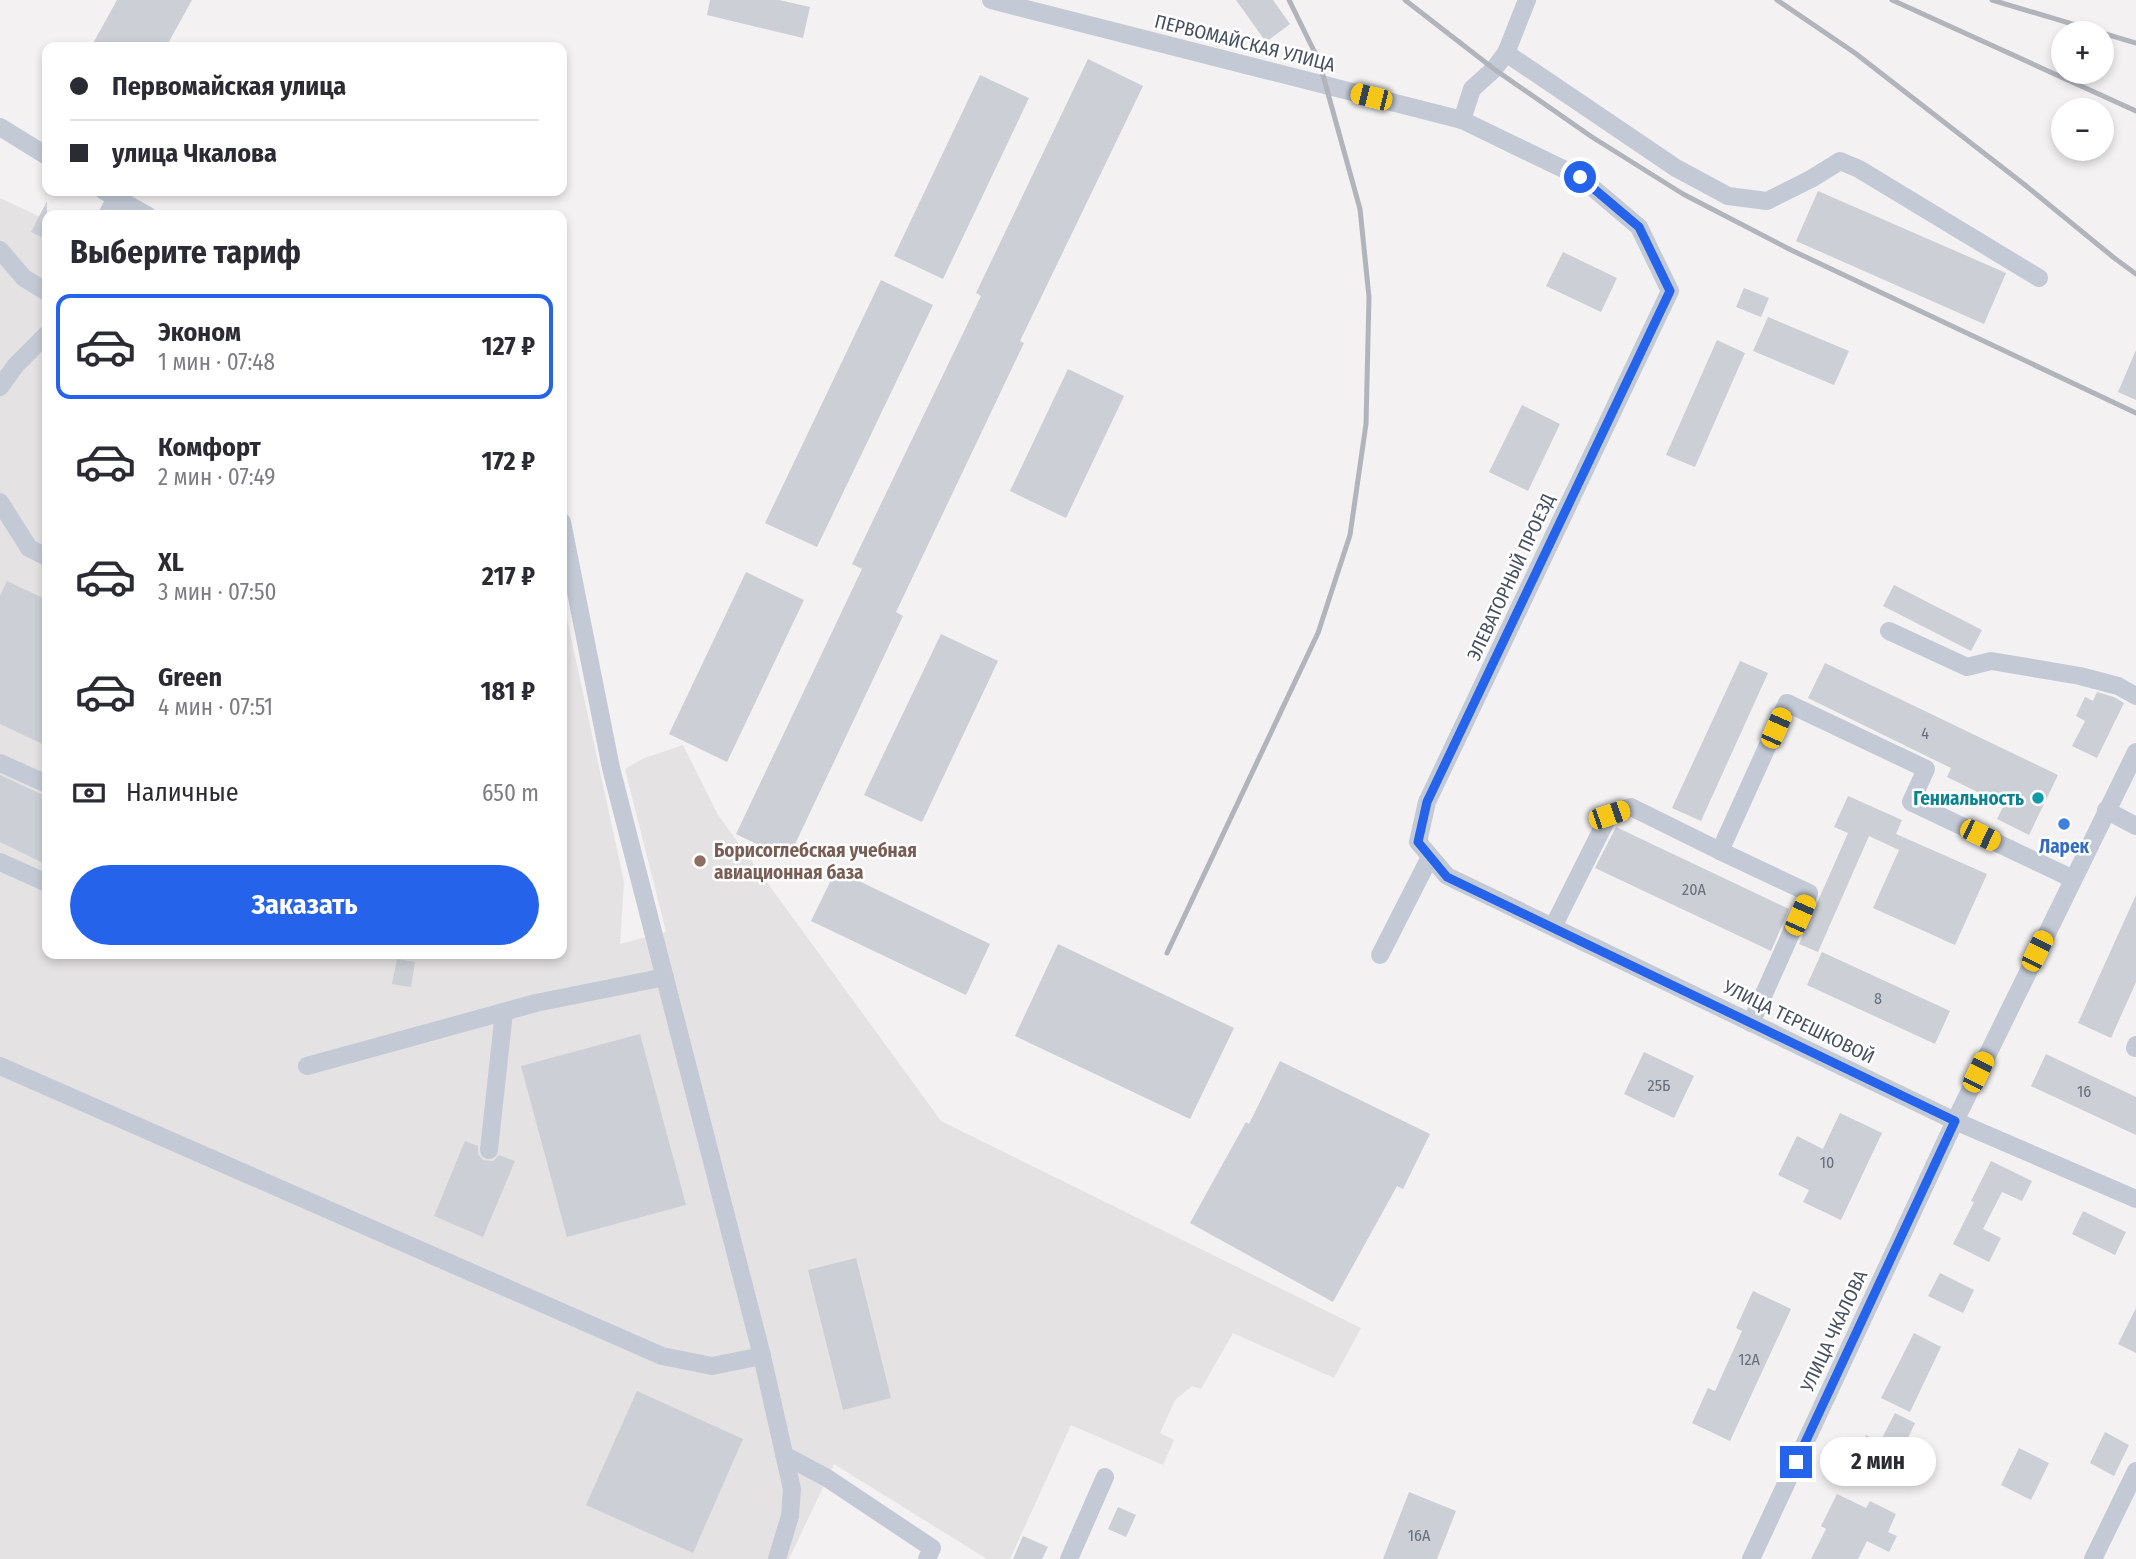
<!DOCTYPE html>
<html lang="ru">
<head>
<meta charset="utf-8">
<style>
  body { margin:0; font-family:"Fira Sans Condensed",sans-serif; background:#f2f2f3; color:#2b2b33; height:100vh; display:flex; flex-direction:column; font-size:26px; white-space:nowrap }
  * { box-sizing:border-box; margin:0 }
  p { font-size:23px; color:#7c7c81 }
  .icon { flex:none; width:38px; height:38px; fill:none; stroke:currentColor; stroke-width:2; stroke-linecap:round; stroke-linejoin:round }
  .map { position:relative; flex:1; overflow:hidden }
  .drawer { position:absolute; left:42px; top:210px; width:525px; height:749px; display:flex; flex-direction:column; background:#fff; border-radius:14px; box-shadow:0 4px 10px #0003 }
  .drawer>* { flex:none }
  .guide { position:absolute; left:42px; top:42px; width:525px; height:154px; border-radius:14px; box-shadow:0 4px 10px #0003; display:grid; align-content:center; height:154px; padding:0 28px; background:#fff }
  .tools { position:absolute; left:2051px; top:21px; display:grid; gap:14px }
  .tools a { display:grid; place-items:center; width:63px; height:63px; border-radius:50%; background:#fff; box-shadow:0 4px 10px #0003; font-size:35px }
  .end { position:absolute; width:32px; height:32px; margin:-16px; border:9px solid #2563eb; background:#fff; box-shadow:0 0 0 4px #fff }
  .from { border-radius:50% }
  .bubble { position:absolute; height:49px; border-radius:24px; background:#fff; box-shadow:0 4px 10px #0003; font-size:23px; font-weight:700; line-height:49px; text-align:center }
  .car { position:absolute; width:21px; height:42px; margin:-21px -10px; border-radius:9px; box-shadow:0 0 5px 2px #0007; background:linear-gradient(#f5c518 24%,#345 0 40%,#f5c518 0 76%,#345 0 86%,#f5c518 0) }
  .guide b { display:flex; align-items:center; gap:24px; height:66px; font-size:26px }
  .guide b+b { border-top:2px solid #e1e1e2 }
  .guide i { width:18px; height:18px; background:#2b2b33 }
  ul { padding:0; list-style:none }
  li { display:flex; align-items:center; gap:21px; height:105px; margin:0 14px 10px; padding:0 14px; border:4px solid transparent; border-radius:14px }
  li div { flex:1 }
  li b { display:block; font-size:26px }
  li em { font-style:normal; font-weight:700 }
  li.active { border-color:#2563eb }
  li>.icon { width:63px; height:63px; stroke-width:1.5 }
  h2 { padding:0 28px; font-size:32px; line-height:84px }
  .pay { display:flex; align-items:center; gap:18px; height:77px; padding:0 28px; font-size:26px }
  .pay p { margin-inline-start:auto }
  .cta { display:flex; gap:14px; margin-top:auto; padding:14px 28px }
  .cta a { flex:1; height:80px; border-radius:42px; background:#2563eb; color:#fff; font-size:28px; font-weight:700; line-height:80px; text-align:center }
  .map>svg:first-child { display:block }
  .education { fill:#e4e2e2 }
  .building { fill:#cccfd6 }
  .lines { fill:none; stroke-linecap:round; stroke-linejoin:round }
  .minor { stroke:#c3cad6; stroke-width:18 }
  .rail { stroke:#b2b4bc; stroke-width:5 }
  .route { stroke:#2563eb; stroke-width:9 }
  .culture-dot { fill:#0f9aa8; stroke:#fff; stroke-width:2.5 }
  .shop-dot { fill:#3f7fe0; stroke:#fff; stroke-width:2.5 }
  .education-dot { fill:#8d6e63; stroke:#fff; stroke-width:2.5 }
  .labels { text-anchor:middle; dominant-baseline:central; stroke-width:5; stroke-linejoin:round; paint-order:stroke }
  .number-label { font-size:16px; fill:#68707e }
  .street-label { font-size:19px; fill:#475060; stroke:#fff }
  .culture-label { font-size:19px; font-weight:bold; fill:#0d838f; stroke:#fff; text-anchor:end }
  .shop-label { font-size:19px; font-weight:bold; fill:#366cbe; stroke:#fff }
  .education-label { font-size:19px; font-weight:bold; fill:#785e54; stroke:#fff; text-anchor:start }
</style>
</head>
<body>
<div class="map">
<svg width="2136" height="1559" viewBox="0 0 2136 1559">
  <rect width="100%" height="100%" fill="#f3f1f1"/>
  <!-- education -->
  <polygon class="education" points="0,198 47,220 47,954 562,954 562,596 624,882 620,944 666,932 625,769 642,759 683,745 718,815 941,1121 1361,1328 1334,1378 1233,1333 1201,1389 1192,1386 1175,1400 1160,1433 1174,1440 1163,1465 1071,1425 1010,1559 987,1559 834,1464 789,1559 0,1559"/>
  <!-- building -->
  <g class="building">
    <polygon points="117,0 192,0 166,47 91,47"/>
    <polygon points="710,0 779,0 810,7 803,38 707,15"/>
    <polygon points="1236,0 1273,0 1290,24 1266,42"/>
    <polygon points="1088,59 1143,86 1020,341 1024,343 896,612 903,616 788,859 736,834 862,569 852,564 981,296 976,293"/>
    <polygon points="980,75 1029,98 943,279 894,256"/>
    <polygon points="1818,191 2006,273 1984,324 1796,241"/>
    <polygon points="47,201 47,240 31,232"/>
    <polygon points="1563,252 1617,278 1601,312 1546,286"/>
    <polygon points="881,280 933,305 817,547 765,523"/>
    <polygon points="1744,288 1769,298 1761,317 1736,307"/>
    <polygon points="1768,317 1849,351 1834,385 1753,351"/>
    <polygon points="1717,340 1745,353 1695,467 1666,455"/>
    <polygon points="2136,350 2136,400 2118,392"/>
    <polygon points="1068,369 1124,396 1066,518 1010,491"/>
    <polygon points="1522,405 1560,424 1528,491 1489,472"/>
    <polygon points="746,572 804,600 727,762 669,734"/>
    <polygon points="7,581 47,600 47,746 0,724 0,596"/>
    <polygon points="1894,585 1982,630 1971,651 1883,606"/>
    <polygon points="941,634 998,661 922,822 864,795"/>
    <polygon points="1740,661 1768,673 1701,821 1672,808"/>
    <polygon points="1825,663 2058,775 2029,835 1997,819 2004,805 1947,777 1951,768 1808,698"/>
    <polygon points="2097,692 2114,697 2124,703 2097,758 2072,746 2085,721 2076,716 2085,697 2093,701"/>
    <polygon points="0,775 47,797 47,865 0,842"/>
    <polygon points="1848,796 1902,820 1896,834 1987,874 1955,945 1873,908 1899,850 1869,836 1818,952 1799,944 1848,833 1834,827"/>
    <polygon points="1616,827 1789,909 1771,951 1595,868"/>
    <polygon points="836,870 990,944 966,995 811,921"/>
    <polygon points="2136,895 2136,982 2111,1038 2078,1023"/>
    <polygon points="1058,944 1234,1028 1190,1119 1015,1036"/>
    <polygon points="1822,952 1950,1011 1935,1044 1807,985"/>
    <polygon points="397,959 415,962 411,987 392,984"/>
    <polygon points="640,1034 686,1205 567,1237 521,1066"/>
    <polygon points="1644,1052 1694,1076 1674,1118 1624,1094"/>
    <polygon points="2046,1054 2136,1097 2136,1135 2031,1086"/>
    <polygon points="1280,1061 1430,1134 1403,1189 1397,1186 1333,1302 1190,1223 1246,1122 1249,1124"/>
    <polygon points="1840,1113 1882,1133 1841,1220 1803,1202 1809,1190 1778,1175 1797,1136 1823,1149"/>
    <polygon points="465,1141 478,1146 478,1154 483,1160 493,1161 499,1155 515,1161 483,1237 434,1216"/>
    <polygon points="1991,1161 2032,1181 2022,1201 2002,1192 1983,1229 2001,1238 1989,1262 1953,1244 1974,1202 1971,1201"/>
    <polygon points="2083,1211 2126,1232 2115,1255 2072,1234"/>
    <polygon points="856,1258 891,1398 843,1410 808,1270"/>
    <polygon points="1940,1273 1974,1290 1963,1313 1928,1296"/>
    <polygon points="1753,1291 1791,1309 1730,1441 1692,1423 1708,1388 1715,1391 1742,1331 1736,1328"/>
    <polygon points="2136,1308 2136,1353 2118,1344"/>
    <polygon points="1914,1333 1941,1347 1910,1412 1881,1398"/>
    <polygon points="637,1391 743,1439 693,1553 586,1505"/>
    <polygon points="1895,1413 1915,1423 1908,1438 1905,1437 1888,1473 1855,1457 1866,1435 1880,1442"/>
    <polygon points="2105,1432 2129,1445 2114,1476 2090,1463"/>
    <polygon points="2019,1448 2049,1463 2031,1500 2001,1485"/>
    <polygon points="1409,1492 1456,1511 1437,1559 1383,1559"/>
    <polygon points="1837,1494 1866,1508 1870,1501 1896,1514 1888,1532 1897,1536 1889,1552 1867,1541 1858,1559 1811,1559 1826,1529 1821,1526"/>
    <polygon points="1118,1507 1136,1515 1126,1537 1108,1529"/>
    <polygon points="1023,1536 1048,1547 1042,1559 1013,1559"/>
  </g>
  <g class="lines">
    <!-- minor -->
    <g class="minor">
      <polyline points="991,0 1462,120 1580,177 1639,227 1670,291 1427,802 1418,842 1447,876 1955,1121 2136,1199"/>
      <polyline points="1506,53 1527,0"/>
      <polyline points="1462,120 1472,89 1494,69 1506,53 1676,168 1728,196 1767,201 1811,179 1840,161 1859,169 2039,278"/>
      <polyline points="0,127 47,156"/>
      <polyline points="104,191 147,215"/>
      <polyline points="107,215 116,198"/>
      <polyline points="0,250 24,278 47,292"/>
      <polyline points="0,387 16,365 47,334"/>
      <polyline points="0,502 29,548 47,557"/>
      <polyline points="562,522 611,768 762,1356 792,1489 790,1516 777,1559"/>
      <polyline points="1889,631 1967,667 1991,661 2080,676 2118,686 2136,696"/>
      <polyline points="0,763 47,784"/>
      <polyline points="2106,810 2136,826"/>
      <polyline points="0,862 47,883"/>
      <polyline points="1553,927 1609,815 1631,807 1720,851"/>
      <polyline points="1380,955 1430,857"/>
      <polyline points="1751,1023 1809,893 1720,851 1787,703 1926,769 1911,802 2073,879"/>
      <polyline points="2135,1048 2136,1045"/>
      <polyline points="0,1066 662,1356 712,1366 762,1356"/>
      <polyline points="307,1066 536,1003 665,977"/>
      <polyline points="489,1150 504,1012"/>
      <polyline points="784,1455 827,1478 932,1548 927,1559"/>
      <polyline points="1069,1559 1105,1477"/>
      <polyline points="1751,1559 1955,1121 2136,752"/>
      <polyline points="2093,1559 2136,1471"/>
    </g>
    <!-- rail -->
    <g class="rail">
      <polyline points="1405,0 1494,69 1592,137 1683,194 1791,250 2136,413"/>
      <polyline points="1777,0 1855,53 2025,185 2113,257 2136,274"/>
      <polyline points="1892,0 2136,111"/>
      <polyline points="1992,0 2136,43"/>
      <polyline points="1167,953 1318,633 1350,535 1366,424 1369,297 1360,209 1319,61 1289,0"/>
    </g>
  </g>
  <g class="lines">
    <!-- route -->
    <polyline class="route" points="1580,177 1639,227 1670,291 1427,802 1418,842 1447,877 1955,1121 1796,1462"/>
  </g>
  <!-- markers -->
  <circle class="culture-dot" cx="2038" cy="798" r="7"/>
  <circle class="shop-dot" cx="2064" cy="824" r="7"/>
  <circle class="education-dot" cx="700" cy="861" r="7"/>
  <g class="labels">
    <!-- number labels -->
    <g class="number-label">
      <text x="1925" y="733">4</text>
      <text x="1694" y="889">20А</text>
      <text x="1878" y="998">8</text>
      <text x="1659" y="1085">25Б</text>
      <text x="2084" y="1091">16</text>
      <text x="1827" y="1162">10</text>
      <text x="1749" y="1359">12А</text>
      <text x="1419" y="1535">16А</text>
    </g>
    <!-- street labels -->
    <g class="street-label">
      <text transform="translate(1245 43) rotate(14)">ПЕРВОМАЙСКАЯ УЛИЦА</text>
      <text transform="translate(1511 577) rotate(-65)">ЭЛЕВАТОРНЫЙ ПРОЕЗД</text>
      <text transform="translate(1799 1022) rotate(26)">УЛИЦА ТЕРЕШКОВОЙ</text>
      <text transform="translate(1834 1331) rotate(-65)">УЛИЦА ЧКАЛОВА</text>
    </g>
    <!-- culture labels -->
    <g class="culture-label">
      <text x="2024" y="798">Гениальность</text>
    </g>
    <!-- shop labels -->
    <g class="shop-label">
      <text x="2064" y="846">Ларек</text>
    </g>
    <!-- education labels -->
    <g class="education-label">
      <text x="714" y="850">Борисоглебская учебная<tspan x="714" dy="22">авиационная база</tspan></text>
    </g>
  </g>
</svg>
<div class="tools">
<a>+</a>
<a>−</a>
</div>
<i class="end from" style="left:1580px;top:177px"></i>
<i class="end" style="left:1796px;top:1462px"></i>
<div class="bubble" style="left:1820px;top:1437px;width:116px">2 мин</div>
<i class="car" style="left:1371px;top:97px;rotate:284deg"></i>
<i class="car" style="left:1776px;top:728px;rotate:24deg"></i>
<i class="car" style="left:1609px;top:815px;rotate:71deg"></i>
<i class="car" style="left:1980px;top:835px;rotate:116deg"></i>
<i class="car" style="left:1800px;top:915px;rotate:24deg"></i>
<i class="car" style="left:2037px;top:951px;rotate:26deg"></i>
<i class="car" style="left:1978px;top:1072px;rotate:26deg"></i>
<div class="guide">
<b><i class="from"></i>Первомайская улица</b>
<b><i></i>улица Чкалова</b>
</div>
<section class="drawer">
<h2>Выберите тариф</h2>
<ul>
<li class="active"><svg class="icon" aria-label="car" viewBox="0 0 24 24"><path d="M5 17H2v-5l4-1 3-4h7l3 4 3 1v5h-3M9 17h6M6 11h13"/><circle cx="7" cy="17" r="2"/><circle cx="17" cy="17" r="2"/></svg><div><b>Эконом</b><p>1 мин · 07:48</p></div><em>127 ₽</em></li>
<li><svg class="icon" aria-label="car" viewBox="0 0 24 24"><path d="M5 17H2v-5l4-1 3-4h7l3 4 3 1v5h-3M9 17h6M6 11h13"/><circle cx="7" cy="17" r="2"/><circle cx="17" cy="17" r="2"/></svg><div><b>Комфорт</b><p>2 мин · 07:49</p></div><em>172 ₽</em></li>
<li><svg class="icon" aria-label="car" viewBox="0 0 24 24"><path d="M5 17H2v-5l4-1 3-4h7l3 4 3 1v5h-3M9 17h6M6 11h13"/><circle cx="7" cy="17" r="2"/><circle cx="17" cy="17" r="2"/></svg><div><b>XL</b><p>3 мин · 07:50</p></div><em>217 ₽</em></li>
<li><svg class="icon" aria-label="car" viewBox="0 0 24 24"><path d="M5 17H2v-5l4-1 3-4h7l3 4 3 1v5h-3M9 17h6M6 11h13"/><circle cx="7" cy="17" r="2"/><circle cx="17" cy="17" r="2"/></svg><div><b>Green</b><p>4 мин · 07:51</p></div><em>181 ₽</em></li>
</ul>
<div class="pay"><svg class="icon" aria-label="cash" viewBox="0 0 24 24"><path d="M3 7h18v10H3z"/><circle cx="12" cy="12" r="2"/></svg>Наличные<p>650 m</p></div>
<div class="cta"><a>Заказать</a></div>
</section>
</div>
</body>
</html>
